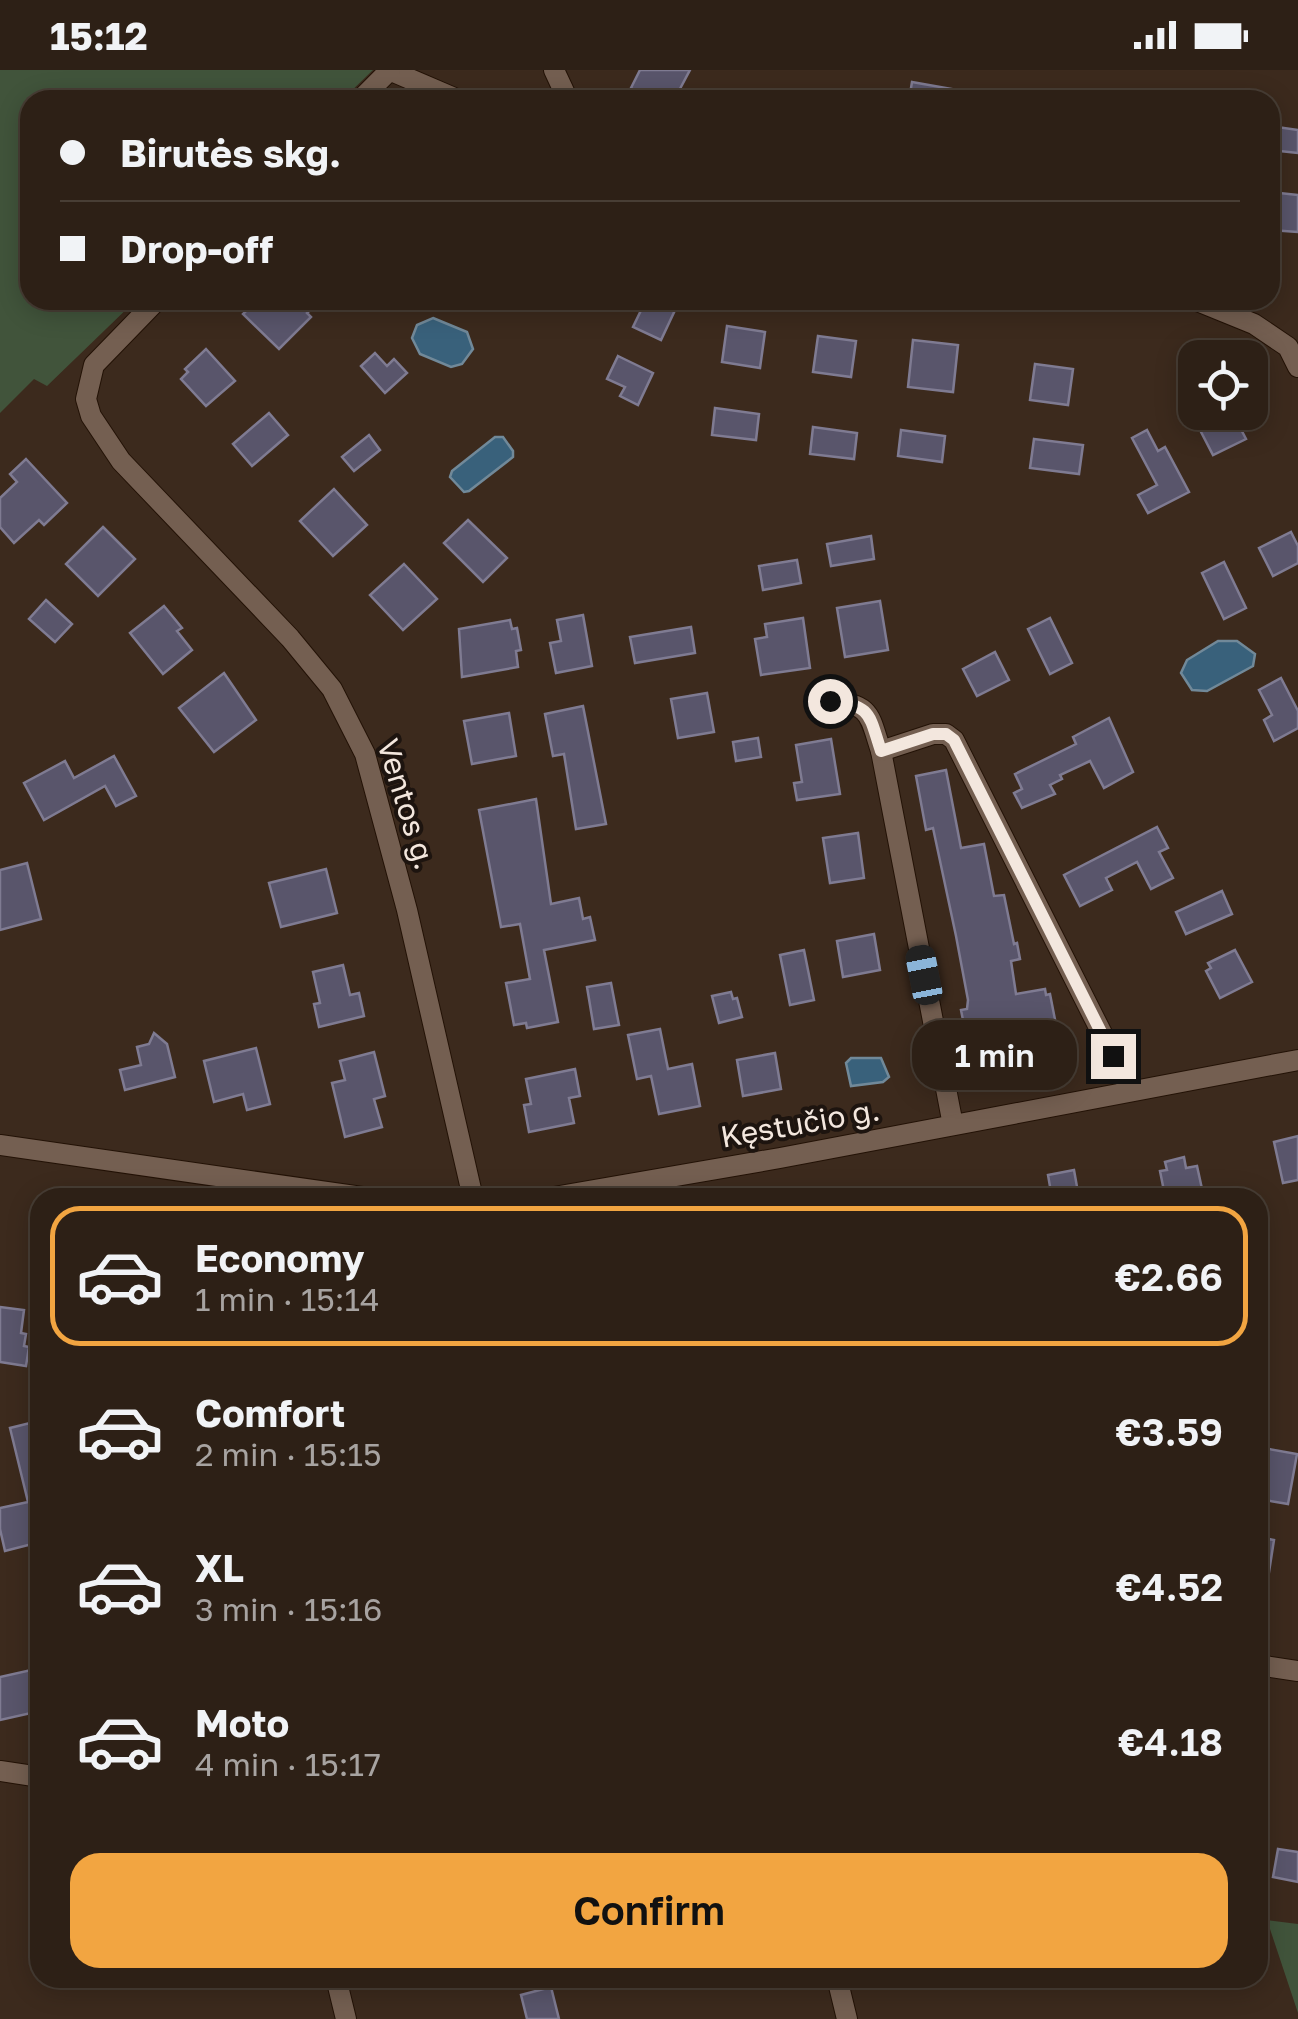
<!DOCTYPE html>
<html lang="en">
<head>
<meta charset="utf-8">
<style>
  body { margin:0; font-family:"Golos Text",sans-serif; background:#392d23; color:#f1f3f6; height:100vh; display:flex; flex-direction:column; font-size:38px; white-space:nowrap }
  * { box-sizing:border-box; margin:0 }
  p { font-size:32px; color:#a7a3a1 }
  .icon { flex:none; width:55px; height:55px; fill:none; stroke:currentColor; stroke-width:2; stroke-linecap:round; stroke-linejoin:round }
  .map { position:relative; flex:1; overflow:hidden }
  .panel { position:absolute; left:30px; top:1118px; width:1238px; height:800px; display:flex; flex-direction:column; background:#2d2016; border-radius:30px; box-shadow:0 5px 25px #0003,0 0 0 2px #483e35 }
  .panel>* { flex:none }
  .hud { position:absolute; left:20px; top:20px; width:1260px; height:220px; border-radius:30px; box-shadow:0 5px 25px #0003,0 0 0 2px #483e35; display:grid; align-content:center; height:220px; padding:0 40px; background:#2d2016 }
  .tools { position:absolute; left:1178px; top:270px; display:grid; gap:20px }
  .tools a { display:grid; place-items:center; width:90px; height:90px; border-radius:20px; background:#2d2016; box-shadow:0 5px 25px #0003,0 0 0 2px #483e35; font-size:50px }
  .end { position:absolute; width:45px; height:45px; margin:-22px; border:12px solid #f3e7de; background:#111; box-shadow:0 0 0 5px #111 }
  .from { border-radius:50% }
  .bubble { position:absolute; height:70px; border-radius:30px; background:#2d2016; box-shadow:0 5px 25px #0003,0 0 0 2px #483e35; font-size:32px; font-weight:600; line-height:70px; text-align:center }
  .car { position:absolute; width:30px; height:60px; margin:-30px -15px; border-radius:12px; box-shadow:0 0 8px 2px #0007; background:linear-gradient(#222 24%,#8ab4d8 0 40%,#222 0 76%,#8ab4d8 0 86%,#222 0) }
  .hud b { display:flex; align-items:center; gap:35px; height:95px; font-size:38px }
  .hud b+b { border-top:2px solid #483e35 }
  .hud i { width:25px; height:25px; background:#f1f3f6 }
  ul { padding:18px 0 0; list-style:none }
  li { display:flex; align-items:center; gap:30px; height:140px; margin:0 20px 15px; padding:0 20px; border:5px solid transparent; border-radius:30px }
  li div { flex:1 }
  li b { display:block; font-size:38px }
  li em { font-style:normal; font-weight:600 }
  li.selected { border-color:#f2a541 }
  li>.icon { width:90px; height:90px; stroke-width:1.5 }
  .primary-button { display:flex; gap:20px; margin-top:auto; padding:20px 40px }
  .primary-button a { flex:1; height:115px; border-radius:30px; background:#f2a541; color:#111; font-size:40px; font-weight:600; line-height:115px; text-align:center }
  .status { display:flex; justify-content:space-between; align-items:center; height:70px; padding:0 50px; background:#2d2016; direction:ltr }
  .status svg { height:28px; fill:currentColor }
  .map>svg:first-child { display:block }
  .green { fill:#41543b }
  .water { fill:#39617b; stroke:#718999; stroke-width:2.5 }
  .building { fill:#59556b; stroke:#7f7b92; stroke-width:2.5 }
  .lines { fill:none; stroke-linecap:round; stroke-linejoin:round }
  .minor-casing { stroke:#231206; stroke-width:22 }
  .minor { stroke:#745f51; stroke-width:20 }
  .route { stroke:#f3e7de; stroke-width:12 }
  .labels { text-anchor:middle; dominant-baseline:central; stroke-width:8; stroke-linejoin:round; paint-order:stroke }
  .street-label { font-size:30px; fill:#f3e7de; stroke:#1d140f }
</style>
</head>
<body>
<div class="status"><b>15:12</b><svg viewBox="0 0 49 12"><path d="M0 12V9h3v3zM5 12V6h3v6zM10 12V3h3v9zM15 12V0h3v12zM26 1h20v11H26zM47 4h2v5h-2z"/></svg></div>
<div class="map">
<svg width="1298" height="1949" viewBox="0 0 1298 1949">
  <rect width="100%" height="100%" fill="#3c2a1d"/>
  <!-- green -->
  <g class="green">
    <polygon points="0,0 373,0 342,30 30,30 30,230 136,230 47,316 34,309 0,343"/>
    <polygon points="1267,1850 1298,1854 1298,1943"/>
  </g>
  <!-- water -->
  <g class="water">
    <polygon points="433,248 467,262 473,279 462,294 451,297 420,284 412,268 417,255"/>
    <polygon points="495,367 503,367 513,381 513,387 469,421 464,422 450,407 452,401"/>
    <polygon points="1218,571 1237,571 1255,584 1253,596 1207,621 1192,620 1181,603 1187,590"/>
    <polygon points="851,988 881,988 889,1007 883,1012 851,1016 846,993"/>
  </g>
  <!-- building -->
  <g class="building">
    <polygon points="640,0 690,0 674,30 654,30 631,18"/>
    <polygon points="912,12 963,21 962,30 909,30"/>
    <polygon points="1270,56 1298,60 1298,83 1270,80"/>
    <polygon points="1270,122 1298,125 1298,162 1270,160"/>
    <polygon points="257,230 321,230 307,243 311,247 279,279 243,244"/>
    <polygon points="646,230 659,230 676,238 661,270 633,257"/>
    <polygon points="727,256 765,262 760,298 722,292"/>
    <polygon points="818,266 856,271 851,307 813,302"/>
    <polygon points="913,270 958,275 953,322 908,317"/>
    <polygon points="206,279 235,311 206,336 181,309 188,302 185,299"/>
    <polygon points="375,283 387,296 394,289 407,303 385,323 361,296"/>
    <polygon points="618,286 653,303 638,335 620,326 625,317 607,309"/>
    <polygon points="1035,294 1073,299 1068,335 1030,330"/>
    <polygon points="715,338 759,344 756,370 712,365"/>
    <polygon points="1232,342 1246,369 1213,385 1199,358"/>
    <polygon points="269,343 288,365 252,396 233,374"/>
    <polygon points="813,357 857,363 854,389 810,384"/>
    <polygon points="901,360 945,366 942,392 898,386"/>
    <polygon points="1147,360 1158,381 1165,377 1189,422 1148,443 1138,425 1157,415 1132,368"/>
    <polygon points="369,365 380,380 354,401 342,387"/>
    <polygon points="1034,369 1083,375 1079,404 1030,398"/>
    <polygon points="26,389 67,433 44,455 39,450 14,473 0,457 0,428 17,412 10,404"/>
    <polygon points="334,419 367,455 333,486 300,451"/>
    <polygon points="468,450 507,488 483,512 444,473"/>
    <polygon points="103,457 135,489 98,526 66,494"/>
    <polygon points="1291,462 1298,476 1298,493 1273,506 1259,478"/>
    <polygon points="871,466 874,489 831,496 827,474"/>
    <polygon points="797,490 801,513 763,520 759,496"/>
    <polygon points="1224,492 1246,538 1224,549 1202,503"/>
    <polygon points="404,494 437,529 403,560 370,525"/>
    <polygon points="46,530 72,554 55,572 29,549"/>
    <polygon points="880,531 888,580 845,587 837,538"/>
    <polygon points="164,536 182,558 177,561 192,580 163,604 130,563"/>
    <polygon points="583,545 592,596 556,603 550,573 561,571 557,550"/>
    <polygon points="803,548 810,598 761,605 755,569 767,567 765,554"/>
    <polygon points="1050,548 1072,593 1050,604 1028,559"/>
    <polygon points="510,550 512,559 517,558 521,580 516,581 518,597 462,607 459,559"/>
    <polygon points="691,557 695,583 635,593 630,567"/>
    <polygon points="995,582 1009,610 977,626 963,599"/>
    <polygon points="224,603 256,650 214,682 179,638"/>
    <polygon points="1281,608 1298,641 1298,658 1274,671 1264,650 1272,645 1259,620"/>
    <polygon points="707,623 714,662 678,668 671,629"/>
    <polygon points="583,636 606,754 576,759 564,684 553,686 545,644"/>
    <polygon points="509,643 516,686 472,694 464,651"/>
    <polygon points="1109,648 1133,702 1104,718 1090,691 1060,705 1062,709 1050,715 1055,724 1022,738 1014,723 1022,719 1015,704 1076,674 1073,667"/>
    <polygon points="758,668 761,687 736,691 733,672"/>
    <polygon points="831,669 840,724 797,730 794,713 802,712 796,675"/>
    <polygon points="114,686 136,726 116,736 105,716 44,750 24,713 65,691 74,708"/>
    <polygon points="946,700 961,778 984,774 994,826 1004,825 1014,874 1017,873 1020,889 1011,891 1016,924 1045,919 1046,925 1050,924 1059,970 1036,974 1034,963 995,972 997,981 970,986 961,940 967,939 968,930 956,866 933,758 926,760 916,706"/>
    <polygon points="536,729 551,834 579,828 583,849 590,847 595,870 544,880 558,952 527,958 526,953 514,955 506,913 530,909 520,854 501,857 479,740"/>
    <polygon points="1157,757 1168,778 1159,782 1173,808 1151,819 1137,792 1106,808 1112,820 1080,836 1064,805"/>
    <polygon points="858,763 864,808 830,813 823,768"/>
    <polygon points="27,793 41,849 0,860 0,800"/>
    <polygon points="326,799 337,843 281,857 269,813"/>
    <polygon points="1222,821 1232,844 1186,864 1176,842"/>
    <polygon points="874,864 880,900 843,907 837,871"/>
    <polygon points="804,880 814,930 790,935 780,885"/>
    <polygon points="1235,880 1252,912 1220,928 1206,901 1211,898 1208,893"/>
    <polygon points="343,895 350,925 359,923 364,946 319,957 314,934 320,933 313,902"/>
    <polygon points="611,913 619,955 594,959 587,917"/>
    <polygon points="731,922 733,929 737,928 742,947 719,953 712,926"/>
    <polygon points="660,959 668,999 692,994 700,1036 659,1044 651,1006 637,1009 628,965"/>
    <polygon points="154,963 167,974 175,1007 125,1020 120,1000 141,995 137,977 149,974"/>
    <polygon points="256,978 270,1034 247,1040 243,1024 214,1032 204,991"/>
    <polygon points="374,982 385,1026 374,1029 382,1057 345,1067 332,1013 345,1010 340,991"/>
    <polygon points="775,983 781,1019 743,1026 737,990"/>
    <polygon points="575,999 580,1026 569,1028 574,1053 529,1062 524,1035 531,1034 526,1009"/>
    <polygon points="1298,1066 1298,1110 1283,1113 1274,1072"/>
    <polygon points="1184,1087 1186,1098 1197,1096 1204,1128 1171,1128 1169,1120 1164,1121 1160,1101 1167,1100 1165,1092"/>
    <polygon points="1074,1100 1079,1128 1052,1128 1048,1105"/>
    <polygon points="0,1237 24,1240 21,1263 26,1264 24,1276 29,1277 26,1296 0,1292"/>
    <polygon points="30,1353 32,1362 40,1360 40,1472 5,1481 0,1459 0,1438 28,1432 10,1358"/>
    <polygon points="1258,1377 1297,1384 1288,1434 1258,1429"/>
    <polygon points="1258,1467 1274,1470 1267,1515 1258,1515"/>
    <polygon points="40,1598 40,1641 0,1650 0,1607"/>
    <polygon points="1278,1779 1298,1782 1298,1812 1273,1807"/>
    <polygon points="551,1917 559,1949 527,1949 521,1925"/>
  </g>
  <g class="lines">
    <defs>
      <g id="minor">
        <polyline points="389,0 459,30"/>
        <polyline points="554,0 568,30"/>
        <polyline points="360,30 390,0"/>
        <polyline points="157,230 94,295 86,329 91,346 121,391 290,568 332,619 365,684 407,840 473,1128"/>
        <polyline points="1195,230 1254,254 1288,277 1298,297"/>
        <path d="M830,631C872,634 869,645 881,681L953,1055"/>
        <polyline points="881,681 933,664 946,664 954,670 1131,1021"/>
        <polyline points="0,1075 369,1128"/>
        <polyline points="548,1128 780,1088 1298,990"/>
        <polyline points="1258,1595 1298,1601"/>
        <polyline points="0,1701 40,1707"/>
        <polyline points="336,1908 346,1949"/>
        <polyline points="837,1908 847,1949"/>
      </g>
    </defs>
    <!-- minor casing -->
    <use href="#minor" class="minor-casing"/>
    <!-- minor -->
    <use href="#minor" class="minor"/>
  </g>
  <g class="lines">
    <!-- route -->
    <path class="route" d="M830,631C872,635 869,645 881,681L933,664H946L954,670L1113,986"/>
  </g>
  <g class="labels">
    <!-- street labels -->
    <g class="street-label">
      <text transform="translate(407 734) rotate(73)">Ventos g.</text>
      <text transform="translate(800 1053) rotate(-10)">Kęstučio g.</text>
    </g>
  </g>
</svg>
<div class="tools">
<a><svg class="icon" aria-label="locate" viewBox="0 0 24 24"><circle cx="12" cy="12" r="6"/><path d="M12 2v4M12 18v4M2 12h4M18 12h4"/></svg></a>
</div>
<i class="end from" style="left:830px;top:631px"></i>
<i class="end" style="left:1113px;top:986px"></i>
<div class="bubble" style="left:912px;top:950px;width:165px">1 min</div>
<i class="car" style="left:924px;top:905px;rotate:349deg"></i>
<div class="hud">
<b><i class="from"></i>Birutės skg.</b>
<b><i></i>Drop-off</b>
</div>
<section class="panel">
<ul>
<li class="selected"><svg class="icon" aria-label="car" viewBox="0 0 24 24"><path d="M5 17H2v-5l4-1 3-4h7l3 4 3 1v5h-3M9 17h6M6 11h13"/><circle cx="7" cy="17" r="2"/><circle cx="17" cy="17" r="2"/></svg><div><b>Economy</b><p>1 min · 15:14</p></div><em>€2.66</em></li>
<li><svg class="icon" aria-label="car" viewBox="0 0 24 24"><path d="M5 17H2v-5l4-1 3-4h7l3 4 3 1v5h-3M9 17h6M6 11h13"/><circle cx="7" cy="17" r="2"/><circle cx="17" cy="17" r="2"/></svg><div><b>Comfort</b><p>2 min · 15:15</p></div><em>€3.59</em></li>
<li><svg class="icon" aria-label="car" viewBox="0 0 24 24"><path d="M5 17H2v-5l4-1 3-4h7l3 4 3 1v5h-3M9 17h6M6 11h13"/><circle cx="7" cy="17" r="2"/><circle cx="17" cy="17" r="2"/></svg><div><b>XL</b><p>3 min · 15:16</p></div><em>€4.52</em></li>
<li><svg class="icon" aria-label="car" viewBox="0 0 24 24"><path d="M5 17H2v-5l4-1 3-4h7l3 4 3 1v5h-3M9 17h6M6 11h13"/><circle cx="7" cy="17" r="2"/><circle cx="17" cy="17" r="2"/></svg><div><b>Moto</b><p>4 min · 15:17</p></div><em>€4.18</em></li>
</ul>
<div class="primary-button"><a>Confirm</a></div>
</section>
</div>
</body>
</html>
